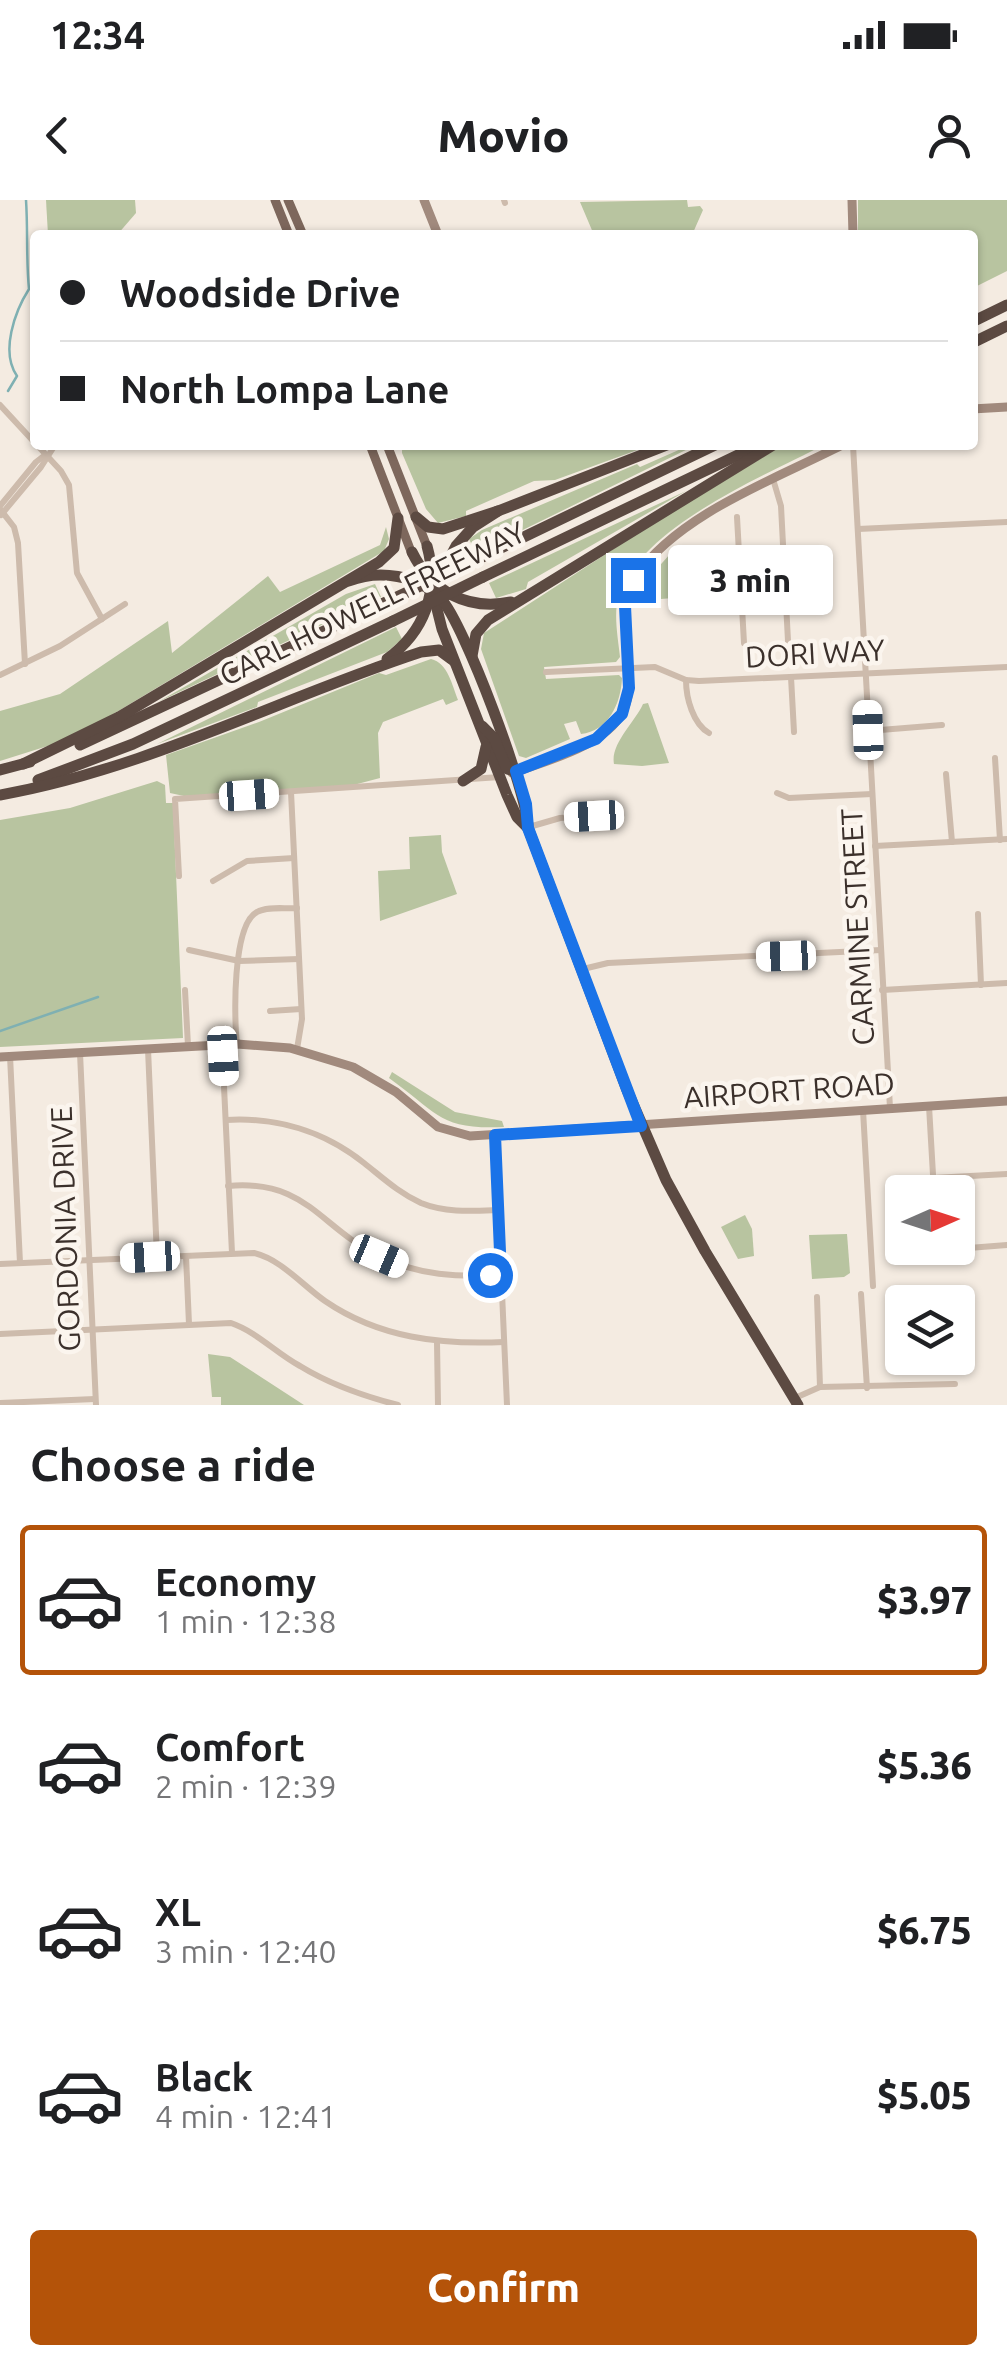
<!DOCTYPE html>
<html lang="en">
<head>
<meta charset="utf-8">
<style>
  body { margin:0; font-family:Ubuntu,sans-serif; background:#f2f2f2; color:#202124; height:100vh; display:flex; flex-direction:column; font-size:38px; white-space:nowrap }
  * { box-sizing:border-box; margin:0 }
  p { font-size:32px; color:#757577 }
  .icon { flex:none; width:55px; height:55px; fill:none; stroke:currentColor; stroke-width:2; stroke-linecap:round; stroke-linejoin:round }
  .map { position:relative; height:1205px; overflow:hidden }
  .panel { display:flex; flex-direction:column; background:#fff; flex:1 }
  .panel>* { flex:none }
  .guide { position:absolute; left:30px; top:30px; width:948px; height:220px; border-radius:10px; box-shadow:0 2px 8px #0004; display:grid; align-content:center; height:220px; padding:0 30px; background:#fff }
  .needle { width:65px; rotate:87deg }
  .controls { position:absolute; left:885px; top:975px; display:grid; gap:20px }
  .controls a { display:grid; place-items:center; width:90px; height:90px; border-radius:10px; background:#fff; box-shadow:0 2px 8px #0004; font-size:50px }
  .end { position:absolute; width:45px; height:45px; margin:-22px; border:12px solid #1a73e8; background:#fff; box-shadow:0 0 0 5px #fff }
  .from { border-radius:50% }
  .bubble { position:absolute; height:70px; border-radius:10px; background:#fff; box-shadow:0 2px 8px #0004; font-size:32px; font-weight:800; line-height:70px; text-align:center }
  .car { position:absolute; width:30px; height:60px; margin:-30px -15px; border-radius:12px; box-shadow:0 0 8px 2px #0007; background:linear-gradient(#fff 24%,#345 0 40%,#fff 0 76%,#345 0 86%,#fff 0) }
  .guide b { display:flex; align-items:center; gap:35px; height:95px; font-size:38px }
  .guide b+b { border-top:2px solid #e0e0e0 }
  .guide i { width:25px; height:25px; background:#202124 }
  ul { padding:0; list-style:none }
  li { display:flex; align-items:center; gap:30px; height:150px; margin:0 20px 15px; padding:0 10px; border:5px solid transparent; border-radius:10px }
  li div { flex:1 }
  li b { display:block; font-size:38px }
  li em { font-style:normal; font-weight:800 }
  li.current { border-color:#b45309 }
  li>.icon { width:90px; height:90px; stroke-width:1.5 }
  h2 { padding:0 30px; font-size:45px; line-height:120px }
  .button { display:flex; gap:20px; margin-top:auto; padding:20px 30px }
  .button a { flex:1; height:115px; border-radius:10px; background:#b45309; color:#fff; font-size:40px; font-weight:800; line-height:115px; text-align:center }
  .status { display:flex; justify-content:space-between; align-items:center; height:70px; padding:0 50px; background:#fff; direction:ltr }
  .status svg { height:28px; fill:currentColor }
  header { display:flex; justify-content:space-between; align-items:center; height:130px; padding:0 30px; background:#fff; font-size:45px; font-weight:800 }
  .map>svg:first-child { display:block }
  .green { fill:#b8c4a0 }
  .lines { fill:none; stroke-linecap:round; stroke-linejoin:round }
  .stream { stroke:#7fb0b2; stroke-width:2.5 }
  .street { stroke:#cdbbac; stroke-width:6 }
  .secondary { stroke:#a18a7d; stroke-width:9 }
  .primary { stroke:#7d675c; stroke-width:9 }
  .highway { stroke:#5c4a42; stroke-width:11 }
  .highway-bridge { stroke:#5c4a42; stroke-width:11 }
  .route { stroke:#1a73e8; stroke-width:12 }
  .labels { text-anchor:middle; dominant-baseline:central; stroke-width:9; stroke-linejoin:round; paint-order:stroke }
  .street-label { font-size:30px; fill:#3b302b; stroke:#fbf5ee }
</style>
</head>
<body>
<div class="status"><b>12:34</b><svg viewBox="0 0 49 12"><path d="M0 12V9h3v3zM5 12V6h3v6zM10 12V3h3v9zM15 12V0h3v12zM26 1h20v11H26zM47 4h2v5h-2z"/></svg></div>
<header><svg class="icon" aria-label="back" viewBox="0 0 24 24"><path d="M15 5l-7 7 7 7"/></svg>Movio<svg class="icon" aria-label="person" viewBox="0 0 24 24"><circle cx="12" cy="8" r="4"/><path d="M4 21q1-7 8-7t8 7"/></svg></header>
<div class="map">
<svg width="1007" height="1205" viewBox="0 0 1007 1205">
  <rect width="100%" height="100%" fill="#f4ebe1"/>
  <!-- green -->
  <g class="green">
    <polygon points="46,0 135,0 136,13 117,35 48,35"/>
    <polygon points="687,0 688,7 700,6 703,10 692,35 594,35 580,2"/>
    <polygon points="858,0 1007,0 1007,71 973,88 972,35 858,35"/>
    <polygon points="419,245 651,245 555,280 534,281 466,311 466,316 438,323 426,309 402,253 402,247"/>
    <polygon points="690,245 696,245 476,353 469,339 482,330 637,264 640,267"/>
    <path d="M783,245H824C764,276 642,326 619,395C613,413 618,438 620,457L616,462L544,467L546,479L619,475L622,478C621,504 608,531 581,534L576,521L564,524L570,539L526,558L519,556L481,449L484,433L646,328Z"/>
    <polygon points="686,291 528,382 526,389 496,398 489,383"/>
    <polygon points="386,327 389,339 384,351 100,522 54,544 0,561 0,511 60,494 168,421 172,453 268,376 280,392 380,345"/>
    <polygon points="671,353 673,398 637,401 644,383"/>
    <polygon points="375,384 381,397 158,502 346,394"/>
    <polygon points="396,427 402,439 387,452 258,502 257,507 157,544"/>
    <path d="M431,459C448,463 452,485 458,500L446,505L443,499L383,522L378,533L380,578L346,587L184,596L170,593L166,555L259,522L379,473L386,475Z"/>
    <path d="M648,503L669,563L642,566L614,564C610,544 635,522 643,504Z"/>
    <polygon points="157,581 165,585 166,603 173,603 183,838 0,847 0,620 70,608"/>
    <polygon points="441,635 442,652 457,694 380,721 378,671 410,669 409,637"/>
    <path d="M392,872L455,912L502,921L504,927C439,930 438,913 389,878Z"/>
    <polygon points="745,1015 752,1029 754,1056 738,1059 721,1027"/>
    <polygon points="847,1034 850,1073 844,1077 812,1079 809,1035"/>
    <polygon points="208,1154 230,1157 304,1205 221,1205 221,1197 212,1197"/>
  </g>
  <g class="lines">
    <!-- stream -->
    <g class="stream">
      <path d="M8,191L17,176C0,152 15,111 29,89C26,60 28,30 26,0"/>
      <polyline points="0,831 98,797"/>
    </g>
    <!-- street -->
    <g class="street">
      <polyline points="504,0 505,3"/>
      <polyline points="0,205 35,243"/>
      <polyline points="37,245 61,271 69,285 77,373 102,419"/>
      <polyline points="853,245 890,908"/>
      <polyline points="773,279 781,306 788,441"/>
      <polyline points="0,306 36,262 45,255"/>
      <polyline points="0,309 14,327 18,343 25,464"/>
      <polyline points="1,315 41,267 55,245"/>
      <polyline points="737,317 744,443"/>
      <polyline points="858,329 1007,322"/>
      <polyline points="546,472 655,467 686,480 699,481 1007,467"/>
      <polyline points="0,475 60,446 125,404"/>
      <polyline points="791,477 794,532"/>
      <path d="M686,480C686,498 693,524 709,533"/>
      <polyline points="868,531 942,525"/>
      <polyline points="995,558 1000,640"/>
      <polyline points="946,574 952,642"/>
      <polyline points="291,592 302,819 297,849"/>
      <polyline points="777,593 789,598 872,594"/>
      <polyline points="529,627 560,618 611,614"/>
      <polyline points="875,646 1007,639"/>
      <polyline points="179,676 175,599 500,577"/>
      <polyline points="213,681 247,661 294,658"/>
      <polyline points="978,714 981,785"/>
      <polyline points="189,750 239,761 299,759"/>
      <polyline points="583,769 608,763 881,750"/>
      <polyline points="185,790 188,846"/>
      <polyline points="882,790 1007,783"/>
      <polyline points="270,811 301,809"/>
      <path d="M237,844C234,819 232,725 257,712C267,706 285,709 297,708"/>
      <polyline points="222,845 232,1053"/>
      <polyline points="148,849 157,1057"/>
      <polyline points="80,853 96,1205"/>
      <polyline points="10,856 20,1063"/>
      <polyline points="929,906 934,992"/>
      <polyline points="863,910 873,1086"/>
      <path d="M226,920C276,917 324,931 364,963C383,978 399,993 421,1003C446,1013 472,1011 499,1010"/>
      <polyline points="495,935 507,1205"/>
      <polyline points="933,978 1007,974"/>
      <path d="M228,986C307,979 319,1027 379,1056C419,1076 458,1077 501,1075"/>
      <polyline points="938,1048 943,1050 1007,1045"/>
      <polyline points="186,1056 189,1124"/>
      <path d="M0,1064L254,1053C282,1060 302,1085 325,1101C379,1138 441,1145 504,1142"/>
      <polyline points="861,1094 867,1188"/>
      <polyline points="817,1097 820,1187"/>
      <path d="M0,1134L231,1123C257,1132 276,1153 300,1166C331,1185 363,1196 398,1205"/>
      <polyline points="437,1142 438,1205"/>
      <polyline points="795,1198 820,1187 955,1184"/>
      <polyline points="0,1203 95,1199"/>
    </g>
    <!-- secondary -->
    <g class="secondary">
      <polyline points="424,0 438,35"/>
      <polyline points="852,0 853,35"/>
      <polyline points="972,209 1007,207"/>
      <path d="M512,573C547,561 615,543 626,504C633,483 627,457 626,435C624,414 624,394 636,376C680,313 776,279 842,245"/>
      <polyline points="0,857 237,844 290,848 353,867 396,892 438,927 470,936 1007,901"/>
    </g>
    <!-- primary -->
    <g class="primary">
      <polyline points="275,0 289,35"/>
      <polyline points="288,0 303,35"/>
      <polyline points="370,245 412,354"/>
      <polyline points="387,245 428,349"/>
    </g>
    <!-- highway -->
    <g class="highway">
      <polyline points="972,122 1007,105"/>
      <polyline points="972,143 1007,126"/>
      <polyline points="498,311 473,327 456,346 442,372 436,405 442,429 507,595 517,617 528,628"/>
      <polyline points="416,317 428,327 443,329 498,311 667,245"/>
      <path d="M412,352C431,391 467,411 511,402"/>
      <polyline points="476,360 715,245"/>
      <polyline points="483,377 759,245"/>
      <path d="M349,381C379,369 418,375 441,399C464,423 528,594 528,628L627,890L666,980L705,1051L798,1205"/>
      <polyline points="472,456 476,434 488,420 773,245"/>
      <path d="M387,459C424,432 440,392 427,346"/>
      <polyline points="482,526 494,538 507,569 515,571"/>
      <polyline points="80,545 384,403"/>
      <polyline points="23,564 119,517 379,362 394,348 398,318"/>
      <polyline points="0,570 30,562"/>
      <polyline points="38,580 133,544 393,421"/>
      <polyline points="463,581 481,569 486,547"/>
      <path d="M0,595C147,569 280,498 421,452L439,450L454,461"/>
    </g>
    <!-- highway-bridge -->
    <g class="highway-bridge">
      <polyline points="384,403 476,360"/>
      <polyline points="393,421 483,377"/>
    </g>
  </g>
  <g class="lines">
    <!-- route -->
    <polyline class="route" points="490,1075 501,1075 495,935 641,926 528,628 526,604 516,571 596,539 622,514 629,488 625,406 633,380"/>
  </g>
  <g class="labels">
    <!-- street labels -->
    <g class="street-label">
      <text transform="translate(372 403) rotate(-26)">CARL HOWELL FREEWAY</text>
      <text transform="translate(815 453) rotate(-3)">DORI WAY</text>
      <text transform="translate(857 727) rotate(-93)">CARMINE STREET</text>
      <text transform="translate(789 890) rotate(-4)">AIRPORT ROAD</text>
      <text transform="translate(65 1029) rotate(-92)">GORDONIA DRIVE</text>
    </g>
  </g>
</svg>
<div class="controls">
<a><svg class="needle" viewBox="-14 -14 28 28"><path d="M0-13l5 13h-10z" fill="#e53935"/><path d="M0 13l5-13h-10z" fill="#757577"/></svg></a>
<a><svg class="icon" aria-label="layers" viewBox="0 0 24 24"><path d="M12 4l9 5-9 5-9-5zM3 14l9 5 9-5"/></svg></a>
</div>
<i class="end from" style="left:490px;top:1075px"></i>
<i class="end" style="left:633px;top:380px"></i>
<div class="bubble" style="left:668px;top:345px;width:165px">3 min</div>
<i class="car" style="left:868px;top:530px;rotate:358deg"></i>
<i class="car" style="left:249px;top:595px;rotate:86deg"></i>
<i class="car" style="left:594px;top:616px;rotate:267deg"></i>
<i class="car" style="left:786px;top:756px;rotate:268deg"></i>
<i class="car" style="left:223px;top:856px;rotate:177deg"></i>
<i class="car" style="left:379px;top:1056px;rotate:113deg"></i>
<i class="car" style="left:150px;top:1057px;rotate:267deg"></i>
<div class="guide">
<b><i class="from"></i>Woodside Drive</b>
<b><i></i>North Lompa Lane</b>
</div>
</div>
<section class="panel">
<h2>Choose a ride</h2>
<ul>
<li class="current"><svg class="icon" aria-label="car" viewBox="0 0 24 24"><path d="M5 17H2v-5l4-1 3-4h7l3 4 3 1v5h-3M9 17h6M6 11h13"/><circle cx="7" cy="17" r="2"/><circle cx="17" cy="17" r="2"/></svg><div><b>Economy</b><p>1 min · 12:38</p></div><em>$3.97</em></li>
<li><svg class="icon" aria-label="car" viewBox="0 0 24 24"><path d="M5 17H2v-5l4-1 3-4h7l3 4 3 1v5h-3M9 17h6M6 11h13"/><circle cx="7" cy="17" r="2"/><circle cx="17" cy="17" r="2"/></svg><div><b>Comfort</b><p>2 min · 12:39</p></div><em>$5.36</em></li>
<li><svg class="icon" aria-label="car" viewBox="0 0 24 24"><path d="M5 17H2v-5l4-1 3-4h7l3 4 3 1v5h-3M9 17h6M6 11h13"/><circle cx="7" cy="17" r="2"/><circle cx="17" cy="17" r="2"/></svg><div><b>XL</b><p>3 min · 12:40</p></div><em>$6.75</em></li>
<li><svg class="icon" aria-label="car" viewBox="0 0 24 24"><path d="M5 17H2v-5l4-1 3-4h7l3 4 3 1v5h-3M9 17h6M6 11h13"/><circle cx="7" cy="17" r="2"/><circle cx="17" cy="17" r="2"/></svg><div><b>Black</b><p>4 min · 12:41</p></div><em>$5.05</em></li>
</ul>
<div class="button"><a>Confirm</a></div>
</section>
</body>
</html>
